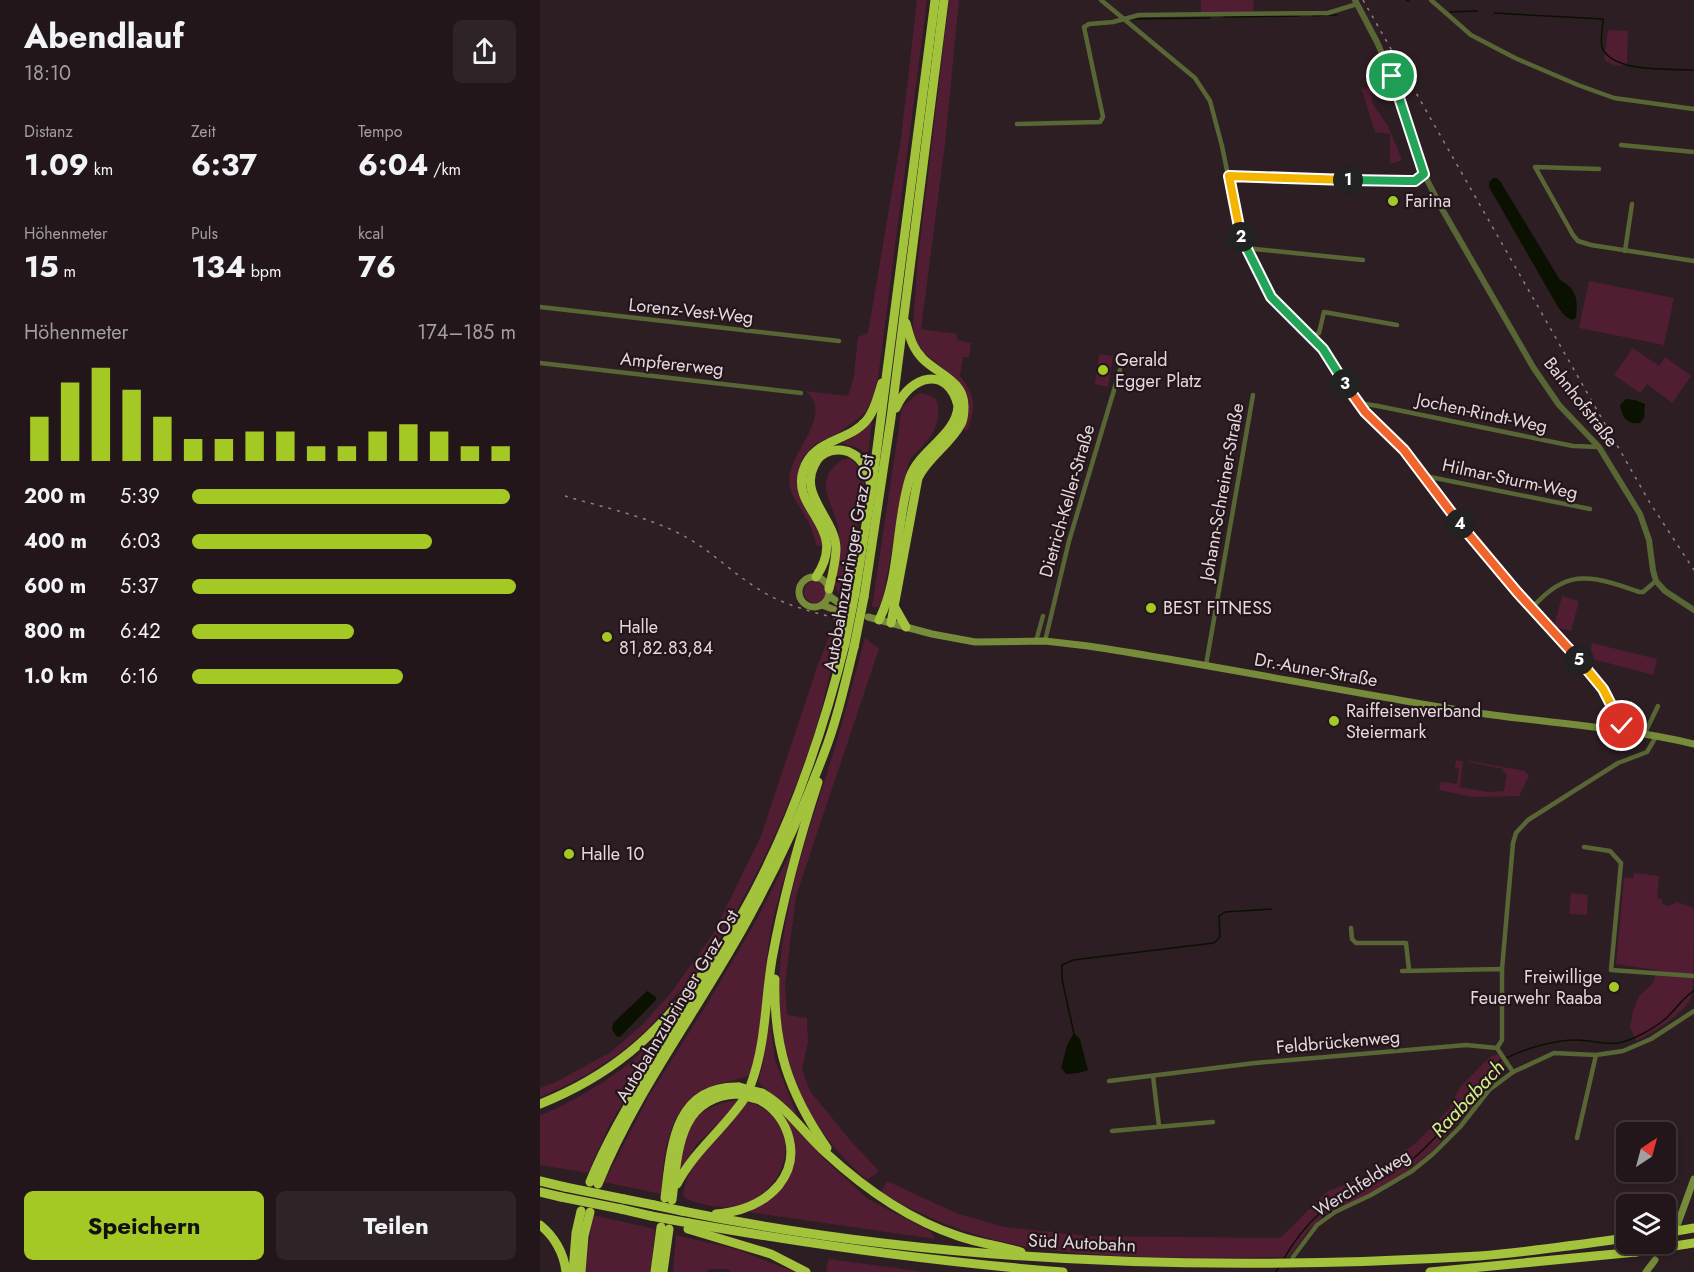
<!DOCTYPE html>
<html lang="de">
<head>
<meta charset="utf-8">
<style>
	:root { --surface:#22161a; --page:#2e2327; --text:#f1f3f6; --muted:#a29fa2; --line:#3f3539; --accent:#a4c824 }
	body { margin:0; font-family:Jost,sans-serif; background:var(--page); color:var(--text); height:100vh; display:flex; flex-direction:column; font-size:22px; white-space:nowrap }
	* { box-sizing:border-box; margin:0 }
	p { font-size:20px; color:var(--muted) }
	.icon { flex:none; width:33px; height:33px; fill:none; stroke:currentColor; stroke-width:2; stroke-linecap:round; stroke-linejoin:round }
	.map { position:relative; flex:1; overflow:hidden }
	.sheet { display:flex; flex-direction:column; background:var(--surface); width:540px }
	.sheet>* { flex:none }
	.needle { width:39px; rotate:36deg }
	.tools { position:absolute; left:1076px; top:1122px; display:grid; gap:12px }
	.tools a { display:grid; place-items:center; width:60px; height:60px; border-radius:9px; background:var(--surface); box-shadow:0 3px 9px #0003,0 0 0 2px var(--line); font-size:30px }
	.pin { position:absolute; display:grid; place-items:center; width:51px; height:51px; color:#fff; margin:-26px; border:3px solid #fff; border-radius:50%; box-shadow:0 2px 6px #0007 }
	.km { position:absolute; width:30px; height:30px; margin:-15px; border-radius:50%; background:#222; color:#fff; font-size:16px; line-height:30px; text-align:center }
	.round { display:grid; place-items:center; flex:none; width:63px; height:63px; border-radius:9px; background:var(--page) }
	.headline { display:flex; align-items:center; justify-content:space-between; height:102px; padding:0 24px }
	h1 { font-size:33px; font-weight:700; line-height:45px }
	.figures { display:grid; grid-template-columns:repeat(3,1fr); gap:9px; height:102px; padding:6px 24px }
	.figures div { display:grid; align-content:center }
	.figures b { font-size:30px; font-weight:700 }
	.figures small { font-size:16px; font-weight:400 }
	.figures p { font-size:16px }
	.chart { height:168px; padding:12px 24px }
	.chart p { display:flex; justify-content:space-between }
	.chart svg { width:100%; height:108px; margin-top:6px; stroke:var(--accent); stroke-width:6 }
	.action { display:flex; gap:12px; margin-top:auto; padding:12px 24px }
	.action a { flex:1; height:69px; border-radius:9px; background:var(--accent); color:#111; font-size:24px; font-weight:700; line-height:69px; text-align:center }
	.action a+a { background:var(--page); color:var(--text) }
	ul { padding:0 24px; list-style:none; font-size:20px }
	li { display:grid; grid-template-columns:96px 72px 1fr; align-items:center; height:45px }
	li i { height:15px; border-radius:8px; background:var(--accent) }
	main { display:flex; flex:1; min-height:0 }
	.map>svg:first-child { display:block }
</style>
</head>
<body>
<main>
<section class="sheet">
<div class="headline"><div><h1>Abendlauf</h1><p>18:10</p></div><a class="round"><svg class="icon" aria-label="share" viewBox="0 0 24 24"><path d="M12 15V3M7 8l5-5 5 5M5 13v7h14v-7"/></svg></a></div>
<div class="figures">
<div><p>Distanz</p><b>1.09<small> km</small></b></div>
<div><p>Zeit</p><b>6:37</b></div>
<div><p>Tempo</p><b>6:04<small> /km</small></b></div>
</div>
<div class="figures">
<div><p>Höhenmeter</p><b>15<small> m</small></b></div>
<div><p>Puls</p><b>134<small> bpm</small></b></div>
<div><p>kcal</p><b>76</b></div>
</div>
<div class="chart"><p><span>Höhenmeter</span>174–185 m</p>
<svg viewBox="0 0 160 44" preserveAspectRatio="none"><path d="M5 44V26M15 44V12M25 44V6M35 44V15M45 44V26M55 44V35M65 44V35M75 44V32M85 44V32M95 44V38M105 44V38M115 44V32M125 44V29M135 44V32M145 44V38M155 44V38"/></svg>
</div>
<ul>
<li><b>200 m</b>5:39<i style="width:98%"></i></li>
<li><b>400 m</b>6:03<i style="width:74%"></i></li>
<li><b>600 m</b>5:37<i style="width:100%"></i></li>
<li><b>800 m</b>6:42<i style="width:50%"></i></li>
<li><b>1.0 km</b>6:16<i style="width:65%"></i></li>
</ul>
<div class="action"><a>Speichern</a><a>Teilen</a></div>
</section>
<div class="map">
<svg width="1154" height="1272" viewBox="0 0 1154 1272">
	<rect width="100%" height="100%" fill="#2d1e23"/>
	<g fill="#501d33">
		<path d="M377 0H387L338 378 332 399 325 413 300 432 274 445 263 457 258 474V487L280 531 282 546H277C274 535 271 526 265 516 258 504 249 494 249 479 251 451 295 413 265 391L308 396 314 376 318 337 328 333 361 138Z"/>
		<path d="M409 0H419L405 144 381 329 417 334V340L431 343 429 357H423L420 376C436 396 436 407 427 431L423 429 411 375 383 352 375 339 373 326 377 267Z"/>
		<path d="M661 0H714L713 12H661Z"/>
		<path d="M1068 30 1087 31 1088 33 1087 64C1079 67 1070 65 1064 59Z"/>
		<path d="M821 87 824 89 831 87 832 103 848 126 862 160 850 164V134L835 132Z"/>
		<path d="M1049 281 1134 298 1124 345 1039 328Z"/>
		<path d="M1093 348 1119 366 1125 357 1151 376 1132 403 1107 384 1100 393 1074 375Z"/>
		<path d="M559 354 573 356 568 387 555 384Z"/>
		<path d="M379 393 388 395 396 399C401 414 397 431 385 443 378 452 372 454 368 465L342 602 338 607H332L362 407Z"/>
		<path d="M332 421 328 455 318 448 302 443 321 432Z"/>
		<path d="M311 458 324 475V493L302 597C286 584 300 553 299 535 299 512 275 489 292 469 298 462 301 459 311 458Z"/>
		<circle cx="275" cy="592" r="11"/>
		<path d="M1022 596 1039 601 1031 631 1014 627Z"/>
		<path d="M291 632 299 634C291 666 285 700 275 731 250 809 215 884 171 953 164 964 148 991 136 994 105 1042 52 1076 0 1097V1088L16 1082 71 1052 102 1025 130 994 173 934 221 836 277 667Z"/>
		<path d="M325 638 339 649 256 896 245 984 247 1015 267 1018 268 1042 262 1069 270 1091 310 1140 339 1171 327 1180C192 1064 241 914 288 770 302 726 313 682 325 638Z"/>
		<path d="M1052 643 1117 659 1113 675 1049 658Z"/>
		<path d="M916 760 923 761 920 787 948 792 964 791 967 774 963 772V769L928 762 930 761 985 771 989 776 979 796 932 797 899 790 901 782 917 784 919 769 915 768Z"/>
		<path d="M252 850C244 880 234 911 229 941 222 985 226 1034 210 1075 194 1082 176 1082 161 1091 126 1113 124 1156 121 1194L64 1182 110 1094 167 1004 216 921Z"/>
		<path d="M1094 873 1119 876 1117 898 1122 899V904L1129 906 1137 902 1154 908C1154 928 1154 976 1152 995 1146 1013 1112 1034 1096 1041L1090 1027 1093 1011 1099 996 1113 983 1117 970 1076 964 1084 878H1093Z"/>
		<path d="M1031 893 1048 895 1047 915 1029 914Z"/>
		<path d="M230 1019 235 1060 257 1115 218 1082 223 1064Z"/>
		<path d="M131 1021 68 1128 48 1173 0 1165V1115C23 1108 78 1075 95 1058 108 1046 119 1033 131 1021Z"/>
		<path d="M958 1054 966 1067 953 1078 946 1090 924 1117 891 1152 870 1169 828 1195 787 1212 769 1230 749 1257C666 1258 576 1260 494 1248 440 1240 387 1220 341 1192L347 1181 416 1213 464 1227 548 1236 740 1238 788 1191 821 1179 876 1143 909 1109 920 1087 950 1057Z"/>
		<path d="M197 1100 191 1111 156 1145 138 1174C148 1132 146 1108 197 1100Z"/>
		<path d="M206 1101C267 1119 252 1192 197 1206 180 1210 162 1204 146 1199L143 1195C150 1150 187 1139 206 1101Z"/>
		<path d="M245 1116 283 1158 328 1199 391 1232 395 1239 209 1212 240 1188 254 1145 253 1136Z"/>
		<path d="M53 1215 115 1229 111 1272H45Z"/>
		<path d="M136 1235 196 1249 255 1272H191L188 1269H169L167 1272H133Z"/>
		<path d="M289 1259 386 1272H288L286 1270Z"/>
	</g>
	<g fill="#0b1100">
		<path d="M953 178H957L960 181 1020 280C1037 289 1038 299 1036 318L1032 320 1025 316 1018 307 949 187V182Z"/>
		<path d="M1086 399 1095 400 1105 404 1104 418 1100 423C1087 425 1082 417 1080 405Z"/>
		<path d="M107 991 116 997V1000L80 1037H77L72 1029 73 1023Z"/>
		<path d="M534 1033 540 1039 548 1070 539 1073 526 1074 521 1068 527 1045Z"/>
	</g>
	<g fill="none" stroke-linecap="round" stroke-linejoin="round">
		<g stroke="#0b1100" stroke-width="1.5">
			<path d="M866 0 869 1"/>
			<path d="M910 12 937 11"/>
			<path d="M954 13 1063 19C1063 27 1060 39 1062 47 1071 73 1131 69 1154 70"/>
			<path d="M788 15H797"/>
			<path d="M773 16 784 15"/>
			<path d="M684 17 759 16"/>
			<path d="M592 19 670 18"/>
			<path d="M534 1034 522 979V965L533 960 674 943 680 937 679 916 685 912 732 909"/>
			<path d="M966 1058C987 1048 1014 1040 1037 1040 1051 1040 1065 1045 1079 1043 1093 1040 1113 1029 1124 1020 1135 1011 1142 998 1154 991"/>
			<path d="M743 1260C766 1220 792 1199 833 1179 846 1173 863 1167 874 1158 906 1130 932 1094 958 1062L961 1060"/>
			<path d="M736 1272 739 1266"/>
		</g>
		<g stroke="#586635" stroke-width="4.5">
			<path d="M561 0 655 78 670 101 682 146 700 234 705 248 731 297 783 349 800 377 825 412 864 450 913 516 947 556 993 610 1030 649 1063 689 1084 731"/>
			<path d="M891 0 931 35 975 58 1038 85 1074 98 1154 109"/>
			<path d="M477 124 560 122 563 117 544 27 549 24 573 22 599 15 788 13 817 4"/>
			<path d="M1081 145 1154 152"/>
			<path d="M1059 169 995 167 1033 235 1038 241 1051 245 1154 261"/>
			<path d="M689 176 869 181H875L884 174"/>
			<path d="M705 248 823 260"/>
			<path d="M1085 251 1092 204"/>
			<path d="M0 307 299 341"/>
			<path d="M771 337 779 333 784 312 857 325"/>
			<path d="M0 363 261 393"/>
			<path d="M821 406 825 404 838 406 1033 446 1059 447"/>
			<path d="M885 476 1050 509"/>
			<path d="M991 608C1000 600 1009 589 1021 584 1044 571 1076 584 1099 592H1103L1116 581"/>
			<path d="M496 641 503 616"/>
			<path d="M505 641 529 541 580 370"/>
			<path d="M666 665 713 395"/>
			<path d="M1105 733 1118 706"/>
			<path d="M1044 847 1070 851 1081 863 1071 970 1154 976"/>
			<path d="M811 928 812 939 816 943H866L869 970"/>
			<path d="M962 969 973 843 976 833 988 820 1078 763 1107 752 1117 735"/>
			<path d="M862 971 962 969V1040L957 1048"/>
			<path d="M613 1076 619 1126"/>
			<path d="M569 1081 715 1063 926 1045 957 1048 973 1072"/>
			<path d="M572 1131 673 1122"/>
			<path d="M1037 1138 1056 1055"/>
			<path d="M753 1257 777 1225 795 1212 831 1195 872 1171 893 1154 920 1127 949 1090 973 1072 1014 1053 1056 1055 1083 1051 1111 1039 1154 1011"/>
		</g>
		<path stroke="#586635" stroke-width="6" d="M815 0 837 42 852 76 884 174 902 209 993 367 1019 405 1059 447 1100 514 1109 540 1113 570 1116 581 1125 591 1154 610"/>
		<g stroke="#768c3a" stroke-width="7">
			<circle cx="274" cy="592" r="15"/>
			<path d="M289 596 305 607"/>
			<path d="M282 605 303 613"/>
			<path d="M328 617 392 634 435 642 505 641 548 646C674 665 799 691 925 711 1001 723 1079 726 1154 744"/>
			<path d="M1138 1223 1154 1179"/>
			<path d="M1106 1272 1115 1260"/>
		</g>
		<g stroke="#a2c33b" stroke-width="9">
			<path d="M276 577C310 527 251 511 263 471 272 439 308 442 326 421 335 411 338 395 342 383"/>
			<path d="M289 589C292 576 296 561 296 548 295 519 259 495 274 466 277 459 283 453 291 451 298 449 307 450 313 454 325 461 327 473 331 485"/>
			<path d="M315 594 332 487 395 0"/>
			<path d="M324 597 351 418 404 0"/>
			<path d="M354 606 366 627"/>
			<path d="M339 620C361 576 355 523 370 477 380 449 416 436 418 406 408 365 370 375 356 408"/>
			<path d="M351 623 378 478C388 457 410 445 421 424 424 419 424 412 424 406 424 381 398 374 383 359 372 348 370 337 366 323"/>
			<path d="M235 979C233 1047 249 1093 287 1148"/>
			<path d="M211 1084C226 1044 225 1001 232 959 243 899 259 840 278 782"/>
			<path d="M222 1093C248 1108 264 1133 286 1153 325 1189 367 1219 418 1236 438 1243 460 1246 481 1252"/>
			<path d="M0 1104C70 1076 115 1037 160 977"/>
			<path d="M0 1181 25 1187"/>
			<path d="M50 1182C68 1138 92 1099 116 1058 149 1004 183 950 213 894 255 815 283 731 305 644"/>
			<path d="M58 1184C98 1085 166 1000 215 906 241 858 264 807 283 756 297 721 305 683 314 647"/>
			<path d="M137 1184C154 1151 183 1130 204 1099"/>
			<path d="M0 1192 21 1197"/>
			<path d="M125 1198C131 1149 133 1085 199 1087"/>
			<path d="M84 1199 114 1205"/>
			<path d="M132 1200C138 1154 137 1097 197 1094"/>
			<path d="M81 1209 111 1216"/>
			<path d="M142 1211C402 1264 675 1272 939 1256 988 1252 1037 1245 1086 1238"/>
			<path d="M176 1214C199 1212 223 1204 239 1185 262 1156 249 1117 220 1100"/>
			<path d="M149 1223C274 1245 396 1262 523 1272"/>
			<path d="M0 1225C14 1236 24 1253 26 1272"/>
			<path d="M148 1229 231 1254 266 1272"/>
			<path d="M33 1272 36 1233 41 1211"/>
			<path d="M41 1272 44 1236 50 1212"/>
			<path d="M115 1272 121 1227"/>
			<path d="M123 1272 129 1229"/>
			<path d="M890 1272 1096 1252"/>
		</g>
		<g stroke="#8d8185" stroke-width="1.5" stroke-dasharray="3 6" stroke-linecap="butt">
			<path d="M823 0 1110 503 1154 570"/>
			<path d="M25 496C62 507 109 517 142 535 171 550 193 574 220 590 245 606 274 612 302 620"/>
		</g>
		<g stroke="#a2c33b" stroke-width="9">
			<path d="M305 644 315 594"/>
			<path d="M314 647 324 597"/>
			<path d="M199 1087 222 1093"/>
			<path d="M197 1094 220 1100"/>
			<path d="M25 1187 84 1199"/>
			<path d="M21 1197 81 1209"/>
			<path d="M114 1205 142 1211"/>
			<path d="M111 1216 149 1223"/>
			<path d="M1125 1233 1154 1228"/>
			<path d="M1096 1252 1154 1243"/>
		</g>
	</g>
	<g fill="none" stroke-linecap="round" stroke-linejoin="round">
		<defs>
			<path id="split-1" d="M808 180 869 181H875L884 174 852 76"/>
			<path id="split-2" d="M701 237 689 176 808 180"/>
			<path id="split-3" d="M701 237 731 297 783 349 805 384"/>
			<path id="split-4" d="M805 384 825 412 864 450 920 524"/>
			<path id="split-5" d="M920 524 977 592 1039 660"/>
			<path id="split-6" d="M1039 660 1063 689 1082 726"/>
		</defs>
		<use href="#split-1" stroke="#fff" stroke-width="12"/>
		<use href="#split-2" stroke="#fff" stroke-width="12"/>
		<use href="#split-3" stroke="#fff" stroke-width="12"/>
		<use href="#split-4" stroke="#fff" stroke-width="12"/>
		<use href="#split-5" stroke="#fff" stroke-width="12"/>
		<use href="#split-6" stroke="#fff" stroke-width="12"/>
		<use href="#split-1" stroke="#22a559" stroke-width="8"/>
		<use href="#split-2" stroke="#f5b400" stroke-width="8"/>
		<use href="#split-3" stroke="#22a559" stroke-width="8"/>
		<use href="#split-4" stroke="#f0652b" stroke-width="8"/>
		<use href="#split-5" stroke="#f0652b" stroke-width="8"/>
		<use href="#split-6" stroke="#f5b400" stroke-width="8"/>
	</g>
	<g fill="#a4c824" stroke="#23151a" stroke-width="2">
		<circle cx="853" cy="201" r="6"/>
		<circle cx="563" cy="370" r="6"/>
		<circle cx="611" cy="608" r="6"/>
		<circle cx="67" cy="637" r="6"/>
		<circle cx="794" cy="721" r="6"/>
		<circle cx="29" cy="854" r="6"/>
		<circle cx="1074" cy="987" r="6"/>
	</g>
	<g text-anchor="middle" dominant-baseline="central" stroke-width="4.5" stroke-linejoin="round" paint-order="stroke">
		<g font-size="18" fill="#e3d9dc" stroke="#23151a" text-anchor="start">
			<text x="865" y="201">Farina</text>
			<text x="575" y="360">Gerald<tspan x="575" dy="21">Egger Platz</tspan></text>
			<text x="623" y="608">BEST FITNESS</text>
			<text x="79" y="627">Halle<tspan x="79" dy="21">81,82.83,84</tspan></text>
			<text x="806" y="711">Raiffeisenverband<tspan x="806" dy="21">Steiermark</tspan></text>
			<text x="41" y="854">Halle 10</text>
			<text x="1062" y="977" text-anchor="end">Freiwillige<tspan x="1062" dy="21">Feuerwehr Raaba</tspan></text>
		</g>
		<g font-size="18" fill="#e3d9dc" stroke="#23151a">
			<text transform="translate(151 311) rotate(6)">Lorenz-Vest-Weg</text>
			<text transform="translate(132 364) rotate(6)">Ampfererweg</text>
			<text transform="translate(1041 402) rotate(52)">Bahnhofstraße</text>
			<text transform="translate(942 413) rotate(12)">Jochen-Rindt-Weg</text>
			<text transform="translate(970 479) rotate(12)">Hilmar-Sturm-Weg</text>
			<text transform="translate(682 492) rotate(-80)">Johann-Schreiner-Straße</text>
			<text transform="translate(527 501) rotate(-74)">Dietrich-Keller-Straße</text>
			<text transform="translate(309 563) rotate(-80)">Autobahnzubringer Graz Ost</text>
			<text transform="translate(776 670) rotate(10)">Dr.-Auner-Straße</text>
			<text transform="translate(137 1006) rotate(-59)">Autobahnzubringer Graz Ost</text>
			<text transform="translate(798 1042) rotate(-5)">Feldbrückenweg</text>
			<text transform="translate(822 1183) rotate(-32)">Werchfeldweg</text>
			<text transform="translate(542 1243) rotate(3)">Süd Autobahn</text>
		</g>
		<g font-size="20" font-style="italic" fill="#d1ee87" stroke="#23151a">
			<text transform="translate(928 1099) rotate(-47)">Raababach</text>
		</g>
	</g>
</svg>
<div class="tools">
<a><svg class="needle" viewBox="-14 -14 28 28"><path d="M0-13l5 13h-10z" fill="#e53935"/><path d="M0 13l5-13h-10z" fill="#a29fa2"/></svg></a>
<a><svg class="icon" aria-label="layers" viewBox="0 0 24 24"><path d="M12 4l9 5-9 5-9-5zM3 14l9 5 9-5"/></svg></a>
</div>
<div class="pin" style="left:852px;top:76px;background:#1e9e55"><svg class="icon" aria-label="arrive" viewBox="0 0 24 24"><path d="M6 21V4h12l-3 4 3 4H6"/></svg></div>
<div class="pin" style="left:1082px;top:726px;background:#d93025"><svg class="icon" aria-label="check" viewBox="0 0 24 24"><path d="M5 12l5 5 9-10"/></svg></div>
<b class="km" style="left:808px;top:180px">1</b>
<b class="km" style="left:701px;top:237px">2</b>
<b class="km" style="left:805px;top:384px">3</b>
<b class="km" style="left:920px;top:524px">4</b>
<b class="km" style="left:1039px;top:660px">5</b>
</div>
</main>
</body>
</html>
